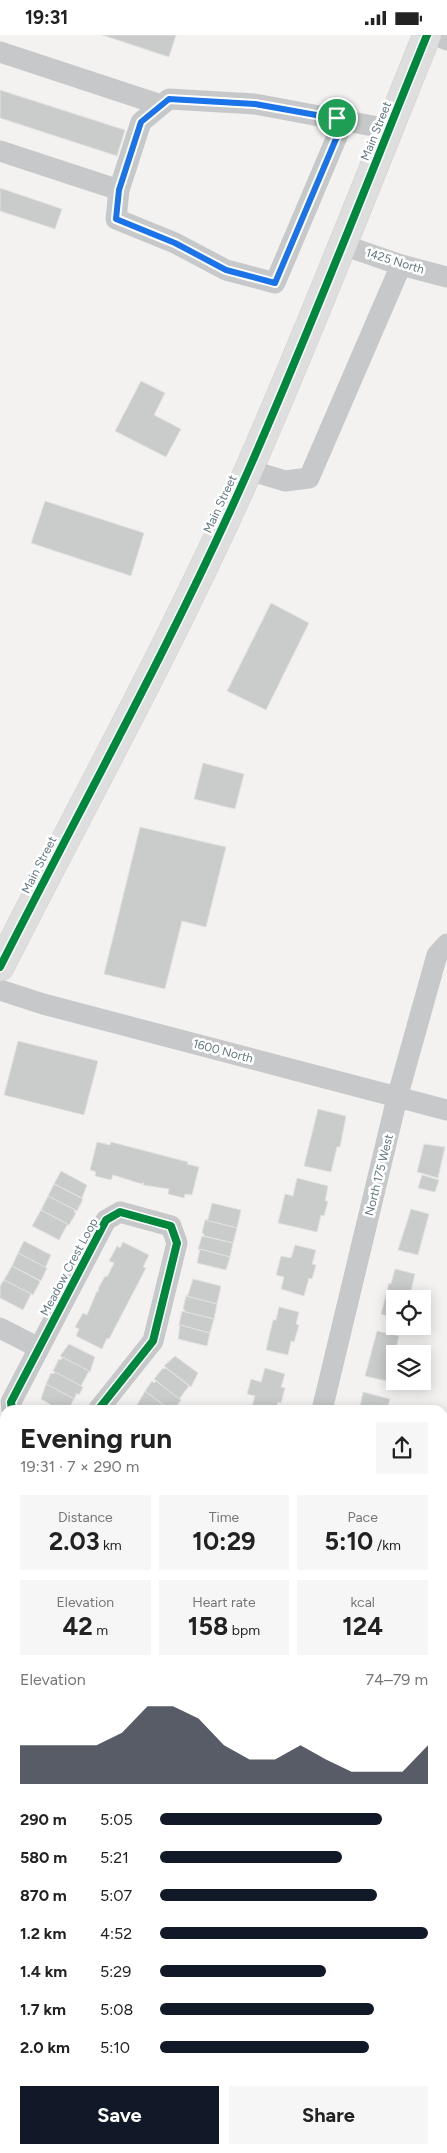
<!DOCTYPE html>
<html lang="en">
<head>
<meta charset="utf-8">
<style>
	:root { --surface:#fff; --page:#f6f6f6; --text:#222; --muted:#767676; --accent:#111827 }
	body { margin:0; font-family:Figtree,sans-serif; background:var(--page); color:var(--text); height:100vh; display:flex; flex-direction:column; font-size:19px; white-space:nowrap }
	* { box-sizing:border-box; margin:0 }
	p { font-size:16px; color:var(--muted) }
	.icon { flex:none; width:28px; height:28px; fill:none; stroke:currentColor; stroke-width:2; stroke-linecap:round; stroke-linejoin:round }
	.map { position:relative; flex:1; overflow:hidden }
	.sheet { position:absolute; left:0px; top:1370px; width:448px; height:749px; display:flex; flex-direction:column; background:var(--surface); border-radius:15px 15px 0 0; box-shadow:0 2px 12px #0003 }
	.sheet>* { flex:none }
	.controls { position:absolute; left:386px; top:1255px; display:grid; gap:10px }
	.controls a { display:grid; place-items:center; width:45px; height:45px; border-radius:0px; background:var(--surface); box-shadow:0 2px 12px #0003; font-size:25px }
	.pin { position:absolute; display:grid; place-items:center; width:42px; height:42px; color:#fff; margin:-21px; border:2px solid #fff; border-radius:50%; box-shadow:0 1px 5px #0007 }
	.round { display:grid; place-items:center; flex:none; width:52px; height:52px; border-radius:0px; background:var(--page) }
	.overview { display:flex; align-items:center; justify-content:space-between; height:85px; padding:0 20px }
	h1 { font-size:28px; font-weight:700; line-height:38px }
	.metrics { display:grid; grid-template-columns:repeat(3,1fr); gap:8px; height:85px; padding:5px 20px }
	.metrics div { display:grid; align-content:center; border-radius:0px; background:var(--page); text-align:center }
	.metrics b { font-size:25px; font-weight:700 }
	.metrics small { font-size:14px; font-weight:400 }
	.metrics p { font-size:14px }
	.chart { height:140px; padding:10px 20px }
	.chart p { display:flex; justify-content:space-between }
	.chart svg { width:100%; height:90px; margin-top:5px; fill:var(--accent); opacity:.7 }
	.primary-button { display:flex; gap:10px; margin-top:auto; padding:10px 20px }
	.primary-button a { flex:1; height:58px; border-radius:0px; background:var(--accent); color:#fff; font-size:20px; font-weight:700; line-height:58px; text-align:center }
	.primary-button a+a { background:var(--page); color:var(--text) }
	ul { padding:0 20px; list-style:none; font-size:16px }
	li { display:grid; grid-template-columns:80px 60px 1fr; align-items:center; height:38px }
	li i { height:12px; border-radius:6px; background:var(--accent) }
	.status { display:flex; justify-content:space-between; align-items:center; height:35px; padding:0 25px; background:var(--surface); direction:ltr }
	.status svg { height:14px; fill:currentColor }
	.map>svg:first-child { display:block }
</style>
</head>
<body>
<div class="status"><b>19:31</b><svg viewBox="0 0 49 12"><path d="M0 12V9h3v3zM5 12V6h3v6zM10 12V3h3v9zM15 12V0h3v12zM26 1h20v11H26zM47 4h2v5h-2z"/></svg></div>
<div class="map">
<svg width="447" height="2118" viewBox="0 0 447 2118">
	<rect width="100%" height="100%" fill="#f3f2f0"/>
	<path fill="#e3e4e3" d="M0 1943 5 1944V2114H442L443 2052 447 2053V2118H0Z"/>
	<path fill="#e2e4de" d="M114 2114H256L264 2118H112Z"/>
	<g fill="#cacbcb" stroke="#e2e2e0">
		<path d="M102 0H176L169 22Z"/>
		<path d="M0 55 125 95 117 121 0 83Z"/>
		<path d="M0 153 62 174 55 194 0 176Z"/>
		<path d="M141 346 165 358 154 380 181 394 166 422 115 396Z"/>
		<path d="M45 466 144 498 131 541 31 508Z"/>
		<path d="M271 568 309 588 266 675 227 656Z"/>
		<path d="M203 728 244 739 235 774 194 764Z"/>
		<path d="M140 792 226 812 206 892 182 886 165 954 104 939Z"/>
		<path d="M18 1006 98 1026 84 1080 4 1060Z"/>
		<path d="M318 1074 346 1081 340 1112H337L331 1137 304 1131Z"/>
		<path d="M97 1107 110 1110 111 1107 188 1127 187 1129 199 1132 192 1160 185 1159 184 1163 168 1159 169 1154 143 1150 144 1147 142 1149 113 1140 111 1145 95 1141 96 1137 90 1135Z"/>
		<path d="M424 1109 445 1112 438 1143 417 1137Z"/>
		<path d="M61 1136 87 1150 82 1163 54 1149Z"/>
		<path d="M422 1140 439 1145 435 1157 418 1153Z"/>
		<path d="M297 1143 328 1151 325 1166H328L324 1181 321 1180 317 1197 278 1188 285 1159 293 1161Z"/>
		<path d="M54 1149 83 1164 77 1176 48 1161Z"/>
		<path d="M48 1161 75 1175 74 1177 76 1178 69 1190 41 1175Z"/>
		<path d="M212 1168 241 1175 237 1193 205 1185 208 1184Z"/>
		<path d="M411 1174 429 1179 418 1220 398 1215Z"/>
		<path d="M41 1175 69 1190H67L59 1205 32 1191Z"/>
		<path d="M205 1185 237 1193 233 1208 204 1201V1199L202 1198Z"/>
		<path d="M202 1201 233 1208 230 1222 198 1214Z"/>
		<path d="M24 1206 51 1220 45 1233 18 1218Z"/>
		<path d="M123 1207 149 1220 143 1232 146 1233 109 1304 107 1303 102 1314 76 1301 79 1294 75 1292 83 1278 87 1280 97 1256 99 1257 98 1254 105 1241 107 1242 114 1228 109 1226 117 1211 120 1213Z"/>
		<path d="M295 1210 316 1215 312 1229 316 1230 312 1244 309 1243 304 1261 281 1254 284 1242 276 1240 281 1221 291 1223Z"/>
		<path d="M200 1214 230 1222 226 1235 197 1228Z"/>
		<path d="M18 1218 47 1233 41 1246 12 1231Z"/>
		<path d="M12 1231 38 1245 40 1247 33 1260 4 1245Z"/>
		<path d="M395 1234 415 1239 409 1264H395V1283L381 1279 389 1248 391 1249Z"/>
		<path d="M193 1244 221 1251 217 1269 186 1261 188 1260Z"/>
		<path d="M4 1245 33 1260 31 1259 23 1275 0 1263V1251Z"/>
		<path d="M186 1261 217 1269 214 1284 184 1277 185 1275 183 1274Z"/>
		<path d="M279 1272 299 1277 296 1289 299 1290 294 1307 291 1306 288 1320 266 1315 273 1285H276Z"/>
		<path d="M182 1276 214 1284 210 1298 179 1290Z"/>
		<path d="M180 1290 210 1298 207 1311 178 1304Z"/>
		<path d="M377 1296 399 1301 387 1346 365 1341Z"/>
		<path d="M69 1309 95 1322 90 1337 60 1321Z"/>
		<path d="M175 1321 198 1338 191 1352 164 1331Z"/>
		<path d="M62 1322 89 1336 81 1351 53 1336 59 1324 61 1325Z"/>
		<path d="M163 1333 164 1334 166 1333 189 1351 179 1364 154 1344Z"/>
		<path d="M265 1333 285 1339 281 1352 285 1353 281 1368 278 1367 276 1375H251L255 1361 247 1359 251 1344 261 1347Z"/>
		<path d="M55 1337 83 1352 79 1360 77 1358 74 1364 46 1349 51 1338 54 1339Z"/>
		<path d="M152 1346 154 1348 156 1346 181 1365 176 1372 174 1370 170 1375 145 1356Z"/>
		<path d="M46 1349 74 1364 68 1375 56 1373 41 1364Z"/>
		<path d="M145 1356 170 1375H144L137 1370Z"/>
		<path d="M363 1357 390 1364 387 1375H357L358 1371 360 1372Z"/>
		<path d="M0 1410H3L2 1415 5 1416V1448L0 1447Z"/>
		<path d="M447 1467V1485L442 1478V1470Z"/>
		<path d="M4 1489H5V1509L0 1508Z"/>
		<path d="M0 1664 4 1665 0 1679 5 1680V1700L0 1699Z"/>
		<path d="M442 1687 447 1688V1710L442 1709Z"/>
		<path d="M442 1726 447 1728V1744L442 1743Z"/>
		<path d="M442 1769 447 1773V1796L442 1793Z"/>
		<path d="M0 1772 5 1773 0 1793Z"/>
		<path d="M442 1811 447 1812V1858L442 1857Z"/>
		<path d="M0 1884 5 1886V1908L0 1907Z"/>
		<path d="M442 1892 447 1893 445 1913 442 1912Z"/>
		<path d="M442 1987 447 1988V2010L442 2009Z"/>
	</g>
	<g fill="none" stroke-linecap="round" stroke-linejoin="round">
		<defs>
			<path id="major" d="M0 932C84 766 174 604 249 434 312 291 368 145 427 0"/>
		</defs>
		<use href="#major" stroke="#cfcfcf" stroke-width="29"/>
		<g stroke="#c7c8c9" stroke-width="21">
			<path d="M436 0 447 5"/>
			<path d="M0 17 161 70"/>
			<path d="M344 85 275 248 226 235 175 208 116 184 119 155 141 87 169 64 255 69 389 94"/>
			<path d="M0 116 119 155"/>
			<path d="M343 210 401 230 447 242"/>
			<path d="M249 435 285 446 309 443 401 230"/>
			<path d="M0 955 43 969 447 1075"/>
			<path d="M0 1293 39 1313"/>
			<path d="M12 1375 11 1367 106 1185 120 1177 171 1191 177 1208 153 1306 98 1375"/>
			<path d="M322 1375 397 1063 437 920 447 909"/>
			<path d="M0 1543 5 1544"/>
			<path d="M442 1654 447 1655"/>
			<path d="M0 1738 5 1740"/>
			<path d="M442 1952 447 1953"/>
		</g>
		<use href="#major" stroke="#dddedd" stroke-width="28"/>
		<defs>
			<g id="cycleway">
				<path d="M0 932C84 766 174 604 249 434 312 291 368 145 427 0"/>
				<path d="M12 1375 11 1367 106 1185 120 1177 171 1191 177 1208 153 1306 98 1375"/>
			</g>
		</defs>
		<use href="#cycleway" stroke="#fff" stroke-width="11"/>
		<use href="#cycleway" stroke="#00873e" stroke-width="8"/>
	</g>
	<g fill="none" stroke-linecap="round" stroke-linejoin="round">
		<defs>
			<path id="route" d="M169 64 255 69 344 85 275 248 226 235 175 208 116 184 119 155 141 87Z"/>
		</defs>
		<use href="#route" stroke="#fff" stroke-width="10"/>
		<use href="#route" stroke="#1a73e8" stroke-width="6"/>
	</g>
	<g text-anchor="middle" dominant-baseline="central" stroke-width="5" stroke-linejoin="round" paint-order="stroke">
		<g font-size="12" fill="#637881" stroke="#fff">
			<text transform="translate(376 96) rotate(-68)">Main Street</text>
			<text transform="translate(395 226) rotate(17)">1425 North</text>
			<text transform="translate(220 469) rotate(-65)">Main Street</text>
			<text transform="translate(39 830) rotate(-63)">Main Street</text>
			<text transform="translate(223 1016) rotate(15)">1600 North</text>
			<text transform="translate(379 1140) rotate(-76)">North 175 West</text>
			<text transform="translate(69 1232) rotate(-62)">Meadow Crest Loop</text>
		</g>
	</g>
</svg>
<div class="controls">
<a><svg class="icon" aria-label="locate" viewBox="0 0 24 24"><circle cx="12" cy="12" r="6"/><path d="M12 2v4M12 18v4M2 12h4M18 12h4"/></svg></a>
<a><svg class="icon" aria-label="layers" viewBox="0 0 24 24"><path d="M12 4l9 5-9 5-9-5zM3 14l9 5 9-5"/></svg></a>
</div>
<div class="pin" style="left:337px;top:83px;background:#1e9e55"><svg class="icon" aria-label="arrive" viewBox="0 0 24 24"><path d="M6 21V4h12l-3 4 3 4H6"/></svg></div>
<section class="sheet">
<div class="overview"><div><h1>Evening run</h1><p>19:31 · 7 × 290 m</p></div><a class="round"><svg class="icon" aria-label="share" viewBox="0 0 24 24"><path d="M12 15V3M7 8l5-5 5 5M5 13v7h14v-7"/></svg></a></div>
<div class="metrics">
<div><p>Distance</p><b>2.03<small> km</small></b></div>
<div><p>Time</p><b>10:29</b></div>
<div><p>Pace</p><b>5:10<small> /km</small></b></div>
</div>
<div class="metrics">
<div><p>Elevation</p><b>42<small> m</small></b></div>
<div><p>Heart rate</p><b>158<small> bpm</small></b></div>
<div><p>kcal</p><b>124</b></div>
</div>
<div class="chart"><p><span>Elevation</span>74–79 m</p>
<svg viewBox="0 0 160 44" preserveAspectRatio="none"><path d="M0 44V25L10 25L20 25L30 25L40 19L50 6L60 6L70 12L80 25L90 32L100 32L110 25L120 32L130 38L140 38L150 38L160 25V44z"/></svg>
</div>
<ul>
<li><b>290 m</b>5:05<i style="width:83%"></i></li>
<li><b>580 m</b>5:21<i style="width:68%"></i></li>
<li><b>870 m</b>5:07<i style="width:81%"></i></li>
<li><b>1.2 km</b>4:52<i style="width:100%"></i></li>
<li><b>1.4 km</b>5:29<i style="width:62%"></i></li>
<li><b>1.7 km</b>5:08<i style="width:80%"></i></li>
<li><b>2.0 km</b>5:10<i style="width:78%"></i></li>
</ul>
<div class="primary-button"><a>Save</a><a>Share</a></div>
</section>
</div>
</body>
</html>
